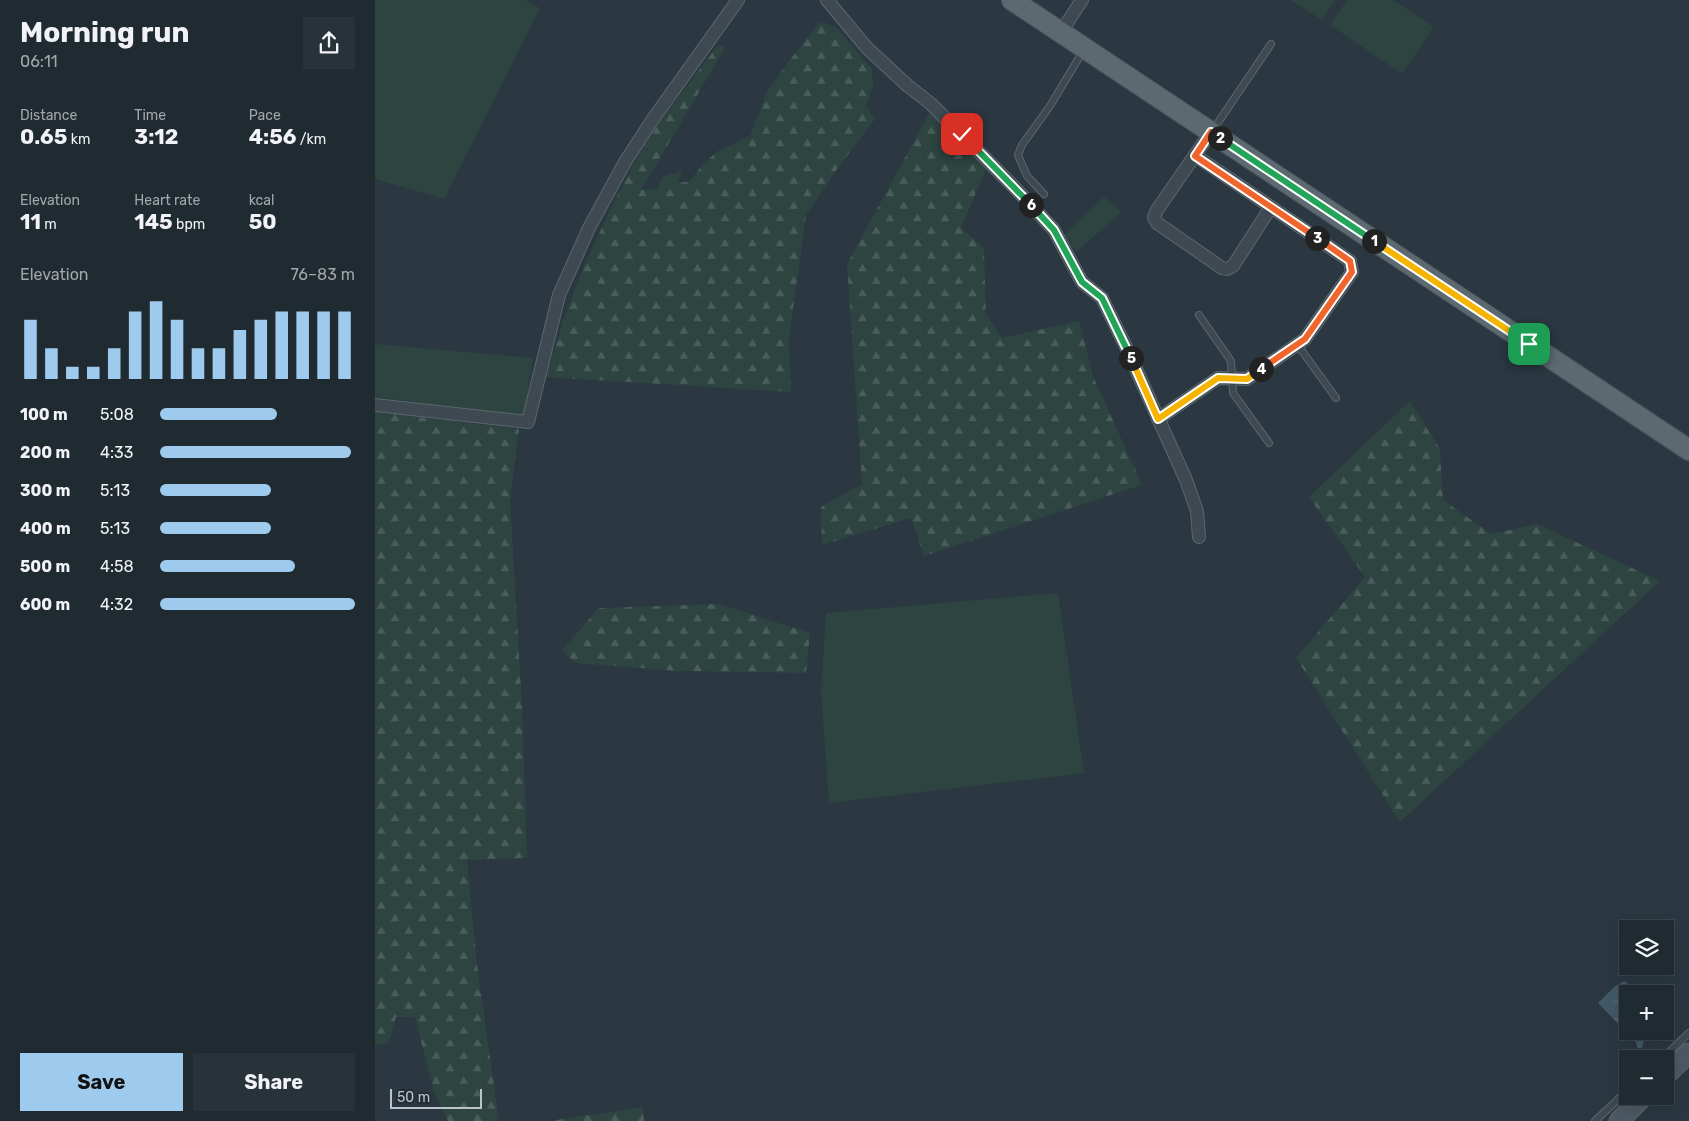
<!DOCTYPE html>
<html lang="en">
<head>
<meta charset="utf-8">
<style>
	:root { --surface:#202a31; --page:#283239; --text:#f1f3f6; --muted:#a2a7ab; --line:#3d464d; --accent:#9ecbed }
	body { margin:0; font-family:Rubik,sans-serif; background:var(--page); color:var(--text); height:100vh; display:flex; flex-direction:column; font-size:19px; white-space:nowrap }
	* { box-sizing:border-box; margin:0 }
	p { font-size:16px; color:var(--muted) }
	.icon { flex:none; width:28px; height:28px; fill:none; stroke:currentColor; stroke-width:2; stroke-linecap:round; stroke-linejoin:round }
	.map { position:relative; flex:1; overflow:hidden }
	.panel { display:flex; flex-direction:column; background:var(--surface); width:375px }
	.panel>* { flex:none }
	.fabs { position:absolute; left:1244px; top:920px; display:grid; gap:10px }
	.fabs a { display:grid; place-items:center; width:55px; height:55px; border-radius:0px; background:var(--surface); box-shadow:0 5px 20px #0002,0 0 0 1px var(--line); font-size:25px }
	.scale { position:absolute; left:15px; bottom:12px; width:92px; box-sizing:border-box; padding-left:5px; border:2px solid #bcc4cb; border-top:0; font-size:14px; line-height:18px; white-space:nowrap; color:#bcc4cb; -webkit-text-stroke:4px #232e36; paint-order:stroke }
	.pin { position:absolute; display:grid; place-items:center; width:42px; height:42px; color:#fff; margin:-21px; border-radius:10px; box-shadow:0 2px 8px #0006 }
	.km { position:absolute; width:25px; height:25px; margin:-12px; border-radius:50%; background:#222; color:#fff; font-size:14px; line-height:25px; text-align:center }
	.round { display:grid; place-items:center; flex:none; width:52px; height:52px; border-radius:0px; background:var(--page) }
	.headline { display:flex; align-items:center; justify-content:space-between; height:85px; padding:0 20px }
	h1 { font-size:28px; font-weight:700; line-height:38px }
	.metrics { display:grid; grid-template-columns:repeat(3,1fr); gap:8px; height:85px; padding:5px 20px }
	.metrics div { display:grid; align-content:center }
	.metrics b { font-size:21px; font-weight:700 }
	.metrics small { font-size:14px; font-weight:400 }
	.metrics p { font-size:14px }
	.chart { height:140px; padding:10px 20px }
	.chart p { display:flex; justify-content:space-between }
	.chart svg { width:100%; height:90px; margin-top:5px; stroke:var(--accent); stroke-width:6 }
	.cta { display:flex; gap:10px; margin-top:auto; padding:10px 20px }
	.cta a { flex:1; height:58px; border-radius:0px; background:var(--accent); color:#111; font-size:20px; font-weight:700; line-height:58px; text-align:center }
	.cta a+a { background:var(--page); color:var(--text) }
	ul { padding:0 20px; list-style:none; font-size:16px }
	li { display:grid; grid-template-columns:80px 60px 1fr; align-items:center; height:38px }
	li i { height:12px; border-radius:6px; background:var(--accent) }
	main { display:flex; flex:1; min-height:0 }
	.map>svg:first-child { display:block }
</style>
</head>
<body>
<main>
<section class="panel">
<div class="headline"><div><h1>Morning run</h1><p>06:11</p></div><a class="round"><svg class="icon" aria-label="share" viewBox="0 0 24 24"><path d="M12 15V3M7 8l5-5 5 5M5 13v7h14v-7"/></svg></a></div>
<div class="metrics">
<div><p>Distance</p><b>0.65<small> km</small></b></div>
<div><p>Time</p><b>3:12</b></div>
<div><p>Pace</p><b>4:56<small> /km</small></b></div>
</div>
<div class="metrics">
<div><p>Elevation</p><b>11<small> m</small></b></div>
<div><p>Heart rate</p><b>145<small> bpm</small></b></div>
<div><p>kcal</p><b>50</b></div>
</div>
<div class="chart"><p><span>Elevation</span>76–83 m</p>
<svg viewBox="0 0 160 44" preserveAspectRatio="none"><path d="M5 44V15M15 44V29M25 44V38M35 44V38M45 44V29M55 44V11M65 44V6M75 44V15M85 44V29M95 44V29M105 44V20M115 44V15M125 44V11M135 44V11M145 44V11M155 44V11"/></svg>
</div>
<ul>
<li><b>100 m</b>5:08<i style="width:60%"></i></li>
<li><b>200 m</b>4:33<i style="width:98%"></i></li>
<li><b>300 m</b>5:13<i style="width:57%"></i></li>
<li><b>400 m</b>5:13<i style="width:57%"></i></li>
<li><b>500 m</b>4:58<i style="width:69%"></i></li>
<li><b>600 m</b>4:32<i style="width:100%"></i></li>
</ul>
<div class="cta"><a>Save</a><a>Share</a></div>
</section>
<div class="map">
<svg width="1314" height="1121" viewBox="0 0 1314 1121">
	<defs>
		<pattern id="forest-firs" width="22" height="20" patternUnits="userSpaceOnUse" patternTransform="scale(1.25)"><rect width="22" height="20" fill="#2d4441"/><path d="M5 1l3.5 6h-7zM16 11l3.5 6h-7z" fill="#4a5d5b"/></pattern>
		<pattern id="water-ripples" width="26" height="14" patternUnits="userSpaceOnUse" patternTransform="scale(1.25)"><rect width="26" height="14" fill="#425967"/><path d="M2 4q2-2 4 0t4 0M15 11q2-2 4 0t4 0" fill="none" stroke="#5b6f7b"/></pattern>
	</defs>
	<rect width="100%" height="100%" fill="#2b3841"/>
	<g fill="url(#forest-firs)">
		<path d="M445 22 461 27 497 69 498 86 491 106 500 119 462 169 431 215 414 338 416 392 171 377 190 315 209 266 236 208 258 165 284 123 343 45 350 48 266 190 283 189 287 177 307 171 303 183 315 181 327 165 343 151 375 136 393 90 414 61Z"/>
		<path d="M555 112 611 169 586 228 609 248 611 314 627 338 704 321 718 376 767 485 549 556 536 518 447 545 446 507 487 484 472 264Z"/>
		<path d="M1035 401 1065 449 1068 500 1116 534 1162 524 1285 581 1025 822 921 658 990 577 934 497Z"/>
		<path d="M0 412 144 429 135 500 147 708 152 858 92 860 102 965 124 1121H73L58 1089 40 1017H21L14 1043 0 1045Z"/>
		<path d="M344 604 435 633 431 673 304 671 200 663 187 650 224 608Z"/>
		<path d="M268 1107 269 1121H175Z"/>
	</g>
	<g fill="#2d4441">
		<path d="M0 0H150L165 8 69 199 0 179Z"/>
		<path d="M916 0H960L947 20Z"/>
		<path d="M972 0H1018L1059 27 1027 74 955 25Z"/>
		<path d="M729 197 747 212 701 252 688 236Z"/>
		<path d="M0 344 158 358 149 416 0 397Z"/>
		<path d="M683 593 709 773 454 803 446 691 451 613Z"/>
	</g>
	<path fill="url(#water-ripples)" d="M1250 981 1262 994H1252V1031H1288L1286 1035 1269 1040 1267 1048H1263L1260 1041 1224 1004V1002L1239 987Z"/>
	<g fill="none" stroke-linecap="round" stroke-linejoin="round">
		<defs>
			<g id="lane">
				<path d="M838 130 896 44"/>
				<path d="M669 194 652 176 643 155 647 145 675 106 708 51"/>
				<path d="M824 315 856 361 858 393 894 443"/>
				<path d="M922 344 961 398"/>
				<path d="M1287 1059 1314 1033"/>
				<path d="M1220 1121 1252 1091"/>
			</g>
			<g id="street">
				<path d="M452 0 492 48 533 86 555 103 639 187 679 230 707 282 727 298 751 347 811 480 822 511 824 537"/>
				<path d="M686 32 707 0"/>
				<path d="M821 156 896 207 858 266 852 269 847 268 782 223 779 217 782 210 836 132"/>
				<path d="M0 405 153 422 184 295 214 228 250 162 278 119 363 0"/>
				<path d="M783 419 843 378 872 379 930 339 977 272 975 261 896 207"/>
			</g>
			<g id="secondary">
				<path d="M1290 1076 1314 1053"/>
				<path d="M1244 1121 1269 1096"/>
			</g>
			<path id="primary" d="M637 0 1314 450"/>
		</defs>
		<use href="#lane" stroke="#5d676e" stroke-width="8"/>
		<use href="#street" stroke="#5d676e" stroke-width="14"/>
		<use href="#secondary" stroke="#5d676e" stroke-width="21"/>
		<use href="#primary" stroke="#4b555d" stroke-width="22"/>
		<use href="#lane" stroke="#3e4951" stroke-width="6"/>
		<use href="#street" stroke="#3e4951" stroke-width="12"/>
		<use href="#secondary" stroke="#4d5963" stroke-width="19"/>
		<use href="#primary" stroke="#5d6970" stroke-width="20"/>
	</g>
	<g fill="none" stroke-linecap="round" stroke-linejoin="round">
		<defs>
			<path id="split-1" d="M999 241 1154 344"/>
			<path id="split-2" d="M845 138 999 241"/>
			<path id="split-3" d="M845 138 836 132 820 156 942 238"/>
			<path id="split-4" d="M886 369 930 339 977 272 975 261 942 238"/>
			<path id="split-5" d="M756 358 783 419 843 378 872 379 886 369"/>
			<path id="split-6" d="M656 205 679 230 707 282 727 298 756 358"/>
			<path id="split-7" d="M587 134 656 205"/>
		</defs>
		<use href="#split-1" stroke="#fff" stroke-width="10"/>
		<use href="#split-2" stroke="#fff" stroke-width="10"/>
		<use href="#split-3" stroke="#fff" stroke-width="10"/>
		<use href="#split-4" stroke="#fff" stroke-width="10"/>
		<use href="#split-5" stroke="#fff" stroke-width="10"/>
		<use href="#split-6" stroke="#fff" stroke-width="10"/>
		<use href="#split-7" stroke="#fff" stroke-width="10"/>
		<use href="#split-1" stroke="#f5b400" stroke-width="6"/>
		<use href="#split-2" stroke="#22a559" stroke-width="6"/>
		<use href="#split-3" stroke="#f0652b" stroke-width="6"/>
		<use href="#split-4" stroke="#f0652b" stroke-width="6"/>
		<use href="#split-5" stroke="#f5b400" stroke-width="6"/>
		<use href="#split-6" stroke="#22a559" stroke-width="6"/>
		<use href="#split-7" stroke="#22a559" stroke-width="6"/>
	</g>
</svg>
<div class="fabs">
<a><svg class="icon" aria-label="layers" viewBox="0 0 24 24"><path d="M12 4l9 5-9 5-9-5zM3 14l9 5 9-5"/></svg></a>
<a>+</a>
<a>−</a>
</div>
<div class="scale">50 m</div>
<div class="pin" style="left:1154px;top:344px;background:#1e9e55"><svg class="icon" aria-label="arrive" viewBox="0 0 24 24"><path d="M6 21V4h12l-3 4 3 4H6"/></svg></div>
<div class="pin" style="left:587px;top:134px;background:#d93025"><svg class="icon" aria-label="check" viewBox="0 0 24 24"><path d="M5 12l5 5 9-10"/></svg></div>
<b class="km" style="left:999px;top:241px">1</b>
<b class="km" style="left:845px;top:138px">2</b>
<b class="km" style="left:942px;top:238px">3</b>
<b class="km" style="left:886px;top:369px">4</b>
<b class="km" style="left:756px;top:358px">5</b>
<b class="km" style="left:656px;top:205px">6</b>
</div>
</main>
</body>
</html>
